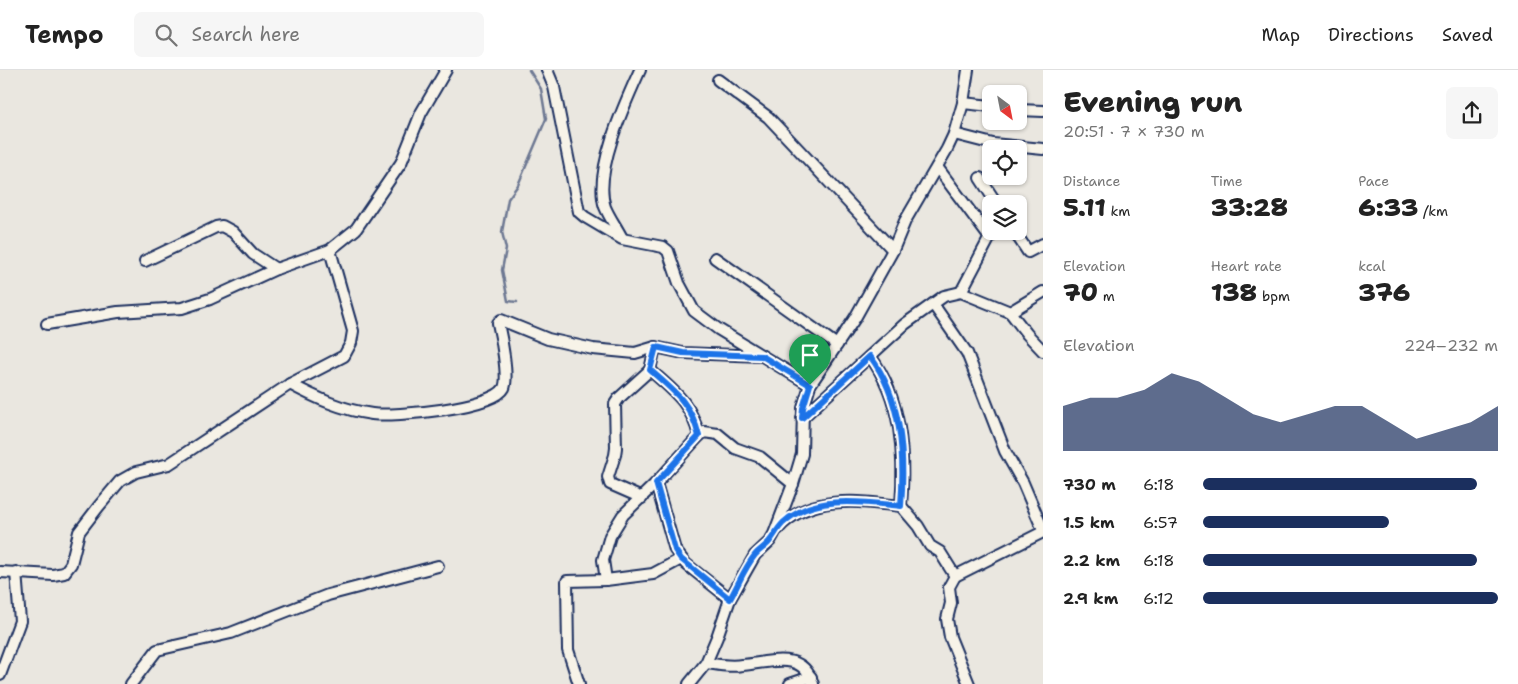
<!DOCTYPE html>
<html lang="en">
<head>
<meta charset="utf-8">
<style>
	:root { --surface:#fff; --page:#f6f6f6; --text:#222; --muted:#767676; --line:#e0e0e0; --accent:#1b2f5e }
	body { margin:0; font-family:"Shantell Sans",sans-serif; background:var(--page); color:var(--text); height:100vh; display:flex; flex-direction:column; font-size:19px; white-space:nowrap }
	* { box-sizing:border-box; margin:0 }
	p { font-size:16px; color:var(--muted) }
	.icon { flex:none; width:28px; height:28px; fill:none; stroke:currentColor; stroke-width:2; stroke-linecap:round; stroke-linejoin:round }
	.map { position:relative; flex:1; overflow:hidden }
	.sheet { display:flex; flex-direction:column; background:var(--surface); width:475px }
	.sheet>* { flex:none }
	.needle { width:32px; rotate:148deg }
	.controls { position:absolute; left:982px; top:15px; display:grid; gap:10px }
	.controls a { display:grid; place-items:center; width:45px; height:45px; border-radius:8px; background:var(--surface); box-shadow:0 1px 4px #0004; font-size:25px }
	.pin { position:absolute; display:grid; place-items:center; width:42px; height:42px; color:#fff; margin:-51px -21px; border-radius:50% 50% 50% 0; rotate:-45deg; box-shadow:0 0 5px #0007 }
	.pin .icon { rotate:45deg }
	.round { display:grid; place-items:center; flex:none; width:52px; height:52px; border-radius:8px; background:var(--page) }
	.head { display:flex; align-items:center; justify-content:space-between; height:85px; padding:0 20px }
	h1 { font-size:28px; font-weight:800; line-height:38px }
	.metrics { display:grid; grid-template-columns:repeat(3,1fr); gap:8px; height:85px; padding:5px 20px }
	.metrics div { display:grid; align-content:center }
	.metrics b { font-size:25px; font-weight:800 }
	.metrics small { font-size:14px; font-weight:400 }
	.metrics p { font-size:14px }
	.chart { height:140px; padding:10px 20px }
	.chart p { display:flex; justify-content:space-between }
	.chart svg { width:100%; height:90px; margin-top:5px; fill:var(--accent); opacity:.7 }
	ul { padding:0 20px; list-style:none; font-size:16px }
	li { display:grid; grid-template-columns:80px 60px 1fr; align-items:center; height:38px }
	li i { height:12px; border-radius:6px; background:var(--accent) }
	header { display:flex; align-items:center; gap:30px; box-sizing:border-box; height:70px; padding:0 25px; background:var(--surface); border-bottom:1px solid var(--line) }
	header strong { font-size:24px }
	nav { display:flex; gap:28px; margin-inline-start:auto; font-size:18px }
	.search { width:350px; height:45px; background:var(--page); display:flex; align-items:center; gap:12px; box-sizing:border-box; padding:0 18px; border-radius:8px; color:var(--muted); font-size:19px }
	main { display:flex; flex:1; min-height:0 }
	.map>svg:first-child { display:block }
</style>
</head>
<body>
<header>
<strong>Tempo</strong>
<div class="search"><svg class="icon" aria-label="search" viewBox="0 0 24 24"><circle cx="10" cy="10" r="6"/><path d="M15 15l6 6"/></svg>Search here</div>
<nav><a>Map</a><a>Directions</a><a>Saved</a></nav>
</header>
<main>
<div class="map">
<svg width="1043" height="614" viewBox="0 0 1043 614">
	<rect width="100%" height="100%" fill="#eae7e0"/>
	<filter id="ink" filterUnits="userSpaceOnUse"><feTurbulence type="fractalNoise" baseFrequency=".02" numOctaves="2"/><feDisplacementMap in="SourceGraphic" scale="10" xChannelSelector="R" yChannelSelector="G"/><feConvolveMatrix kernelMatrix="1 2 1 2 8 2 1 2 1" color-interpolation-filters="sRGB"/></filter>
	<g filter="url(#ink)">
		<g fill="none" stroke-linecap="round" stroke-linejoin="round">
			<path stroke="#6d7892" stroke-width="2.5" d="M517 232 508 231 502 200 506 179 502 162 508 129 518 115 546 49 541 19 529 0"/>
			<defs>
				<g id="minor">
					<path d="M547 0 554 17 579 142 585 147 622 169 663 177 668 181 679 213 694 241 718 259 810 315"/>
					<path d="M718 10 768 47 893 180"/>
					<path d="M963 33 991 36"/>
					<path d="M1019 40 1043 41"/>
					<path d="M954 64 993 74 1043 79"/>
					<path d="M937 97 987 164 989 169 961 222"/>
					<path d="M980 108 997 134"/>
					<path d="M1014 161 1028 182 1043 174"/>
					<path d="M622 168C617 158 609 147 605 137 593 102 625 33 640 0"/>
					<path d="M715 188 837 275"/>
					<path d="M145 191 216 157 222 156 233 162 253 184 276 199"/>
					<path d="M933 234 967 283 1005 381 1023 413 1043 460"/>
					<path d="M1010 242 1027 264 1043 281"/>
					<path d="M47 254 118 242 182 238 210 229 276 199 330 180 356 159 401 93 421 43 446 0"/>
					<path d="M655 277 650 300C675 322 691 333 699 366"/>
					<path d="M870 286C902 329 905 385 901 436"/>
					<path d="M290 314C316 328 342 340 372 344 394 347 494 338 504 318 509 307 501 266 498 253L501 250 548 269 593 279 635 283 655 277 683 283 762 286"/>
					<path d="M802 348 905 254 944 226 961 222 1010 242 1043 222"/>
					<path d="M656 413 675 480 686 494 730 529"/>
					<path d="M642 428 610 414 608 407 615 385 616 378 615 334 619 328 650 300"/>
					<path d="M778 459C808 424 860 431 901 436L918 456 930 476 940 482 955 506 1043 462"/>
					<path d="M0 502 53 505 64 503 71 494 79 462 99 436 120 411 136 402 169 394 290 314 344 286 351 273 353 261 330 180"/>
					<path d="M955 506 949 517 951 533 947 549 950 567 969 614"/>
					<path d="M606 510 603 490 610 466 623 445 656 413 699 366 704 362 718 364 735 378 760 387 793 414"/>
					<path d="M706 593C719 595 730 597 742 595 770 593 802 579 813 614"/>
					<path d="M0 605 20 551 16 502"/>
					<path d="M131 614 157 580 231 563 328 525 438 496"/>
					<path d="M579 614 568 580 567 511 606 510 653 504 681 489"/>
					<path d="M689 614 706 593 717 567 730 529 755 485 770 471 774 464 793 414 802 384 803 338 810 315 855 248 893 180 905 151 947 79 954 64 963 33 968 0"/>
					<path d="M790 614 811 607"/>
				</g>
			</defs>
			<use href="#minor" stroke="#1b2f5e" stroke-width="14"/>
			<use href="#minor" stroke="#f7f3e8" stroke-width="10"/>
		</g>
	</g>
	<g fill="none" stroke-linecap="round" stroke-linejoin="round" filter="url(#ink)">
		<defs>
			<path id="route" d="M656 277 683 283 762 286 810 315 803 338 802 348 870 286C902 329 905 385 901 436 863 432 814 424 783 453 777 459 774 466 769 472 765 477 759 480 755 485 745 497 738 515 730 529L681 489 675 480 656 413 699 366C691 333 675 322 650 300Z"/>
		</defs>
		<use href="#route" stroke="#fff" stroke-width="10"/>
		<use href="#route" stroke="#1a73e8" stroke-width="6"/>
	</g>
</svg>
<div class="controls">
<a><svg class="needle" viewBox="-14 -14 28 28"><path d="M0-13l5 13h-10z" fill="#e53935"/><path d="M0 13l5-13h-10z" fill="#767676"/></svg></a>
<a><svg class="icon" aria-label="locate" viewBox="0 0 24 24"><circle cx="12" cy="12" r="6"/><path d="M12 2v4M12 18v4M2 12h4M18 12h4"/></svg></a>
<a><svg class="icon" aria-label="layers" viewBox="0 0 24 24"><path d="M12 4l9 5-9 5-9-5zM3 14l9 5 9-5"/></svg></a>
</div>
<div class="pin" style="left:810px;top:315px;background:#1e9e55"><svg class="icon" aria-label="arrive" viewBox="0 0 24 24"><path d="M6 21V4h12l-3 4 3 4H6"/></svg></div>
</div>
<section class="sheet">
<div class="head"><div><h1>Evening run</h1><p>20:51 · 7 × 730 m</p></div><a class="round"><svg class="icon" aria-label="share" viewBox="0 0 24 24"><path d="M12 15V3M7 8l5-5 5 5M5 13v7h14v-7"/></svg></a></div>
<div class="metrics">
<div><p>Distance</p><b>5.11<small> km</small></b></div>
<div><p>Time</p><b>33:28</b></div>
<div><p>Pace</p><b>6:33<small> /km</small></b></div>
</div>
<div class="metrics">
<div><p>Elevation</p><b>70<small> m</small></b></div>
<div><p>Heart rate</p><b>138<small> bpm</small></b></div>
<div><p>kcal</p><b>376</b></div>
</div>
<div class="chart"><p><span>Elevation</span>224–232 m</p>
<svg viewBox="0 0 160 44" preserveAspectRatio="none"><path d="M0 44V22L10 18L20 18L30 14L40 6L50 10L60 18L70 26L80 30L90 26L100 22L110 22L120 30L130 38L140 34L150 30L160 22V44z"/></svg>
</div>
<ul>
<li><b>730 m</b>6:18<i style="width:93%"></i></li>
<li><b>1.5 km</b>6:57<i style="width:63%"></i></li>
<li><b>2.2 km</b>6:18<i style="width:93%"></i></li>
<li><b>2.9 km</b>6:12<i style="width:100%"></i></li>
</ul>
</section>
</main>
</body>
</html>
